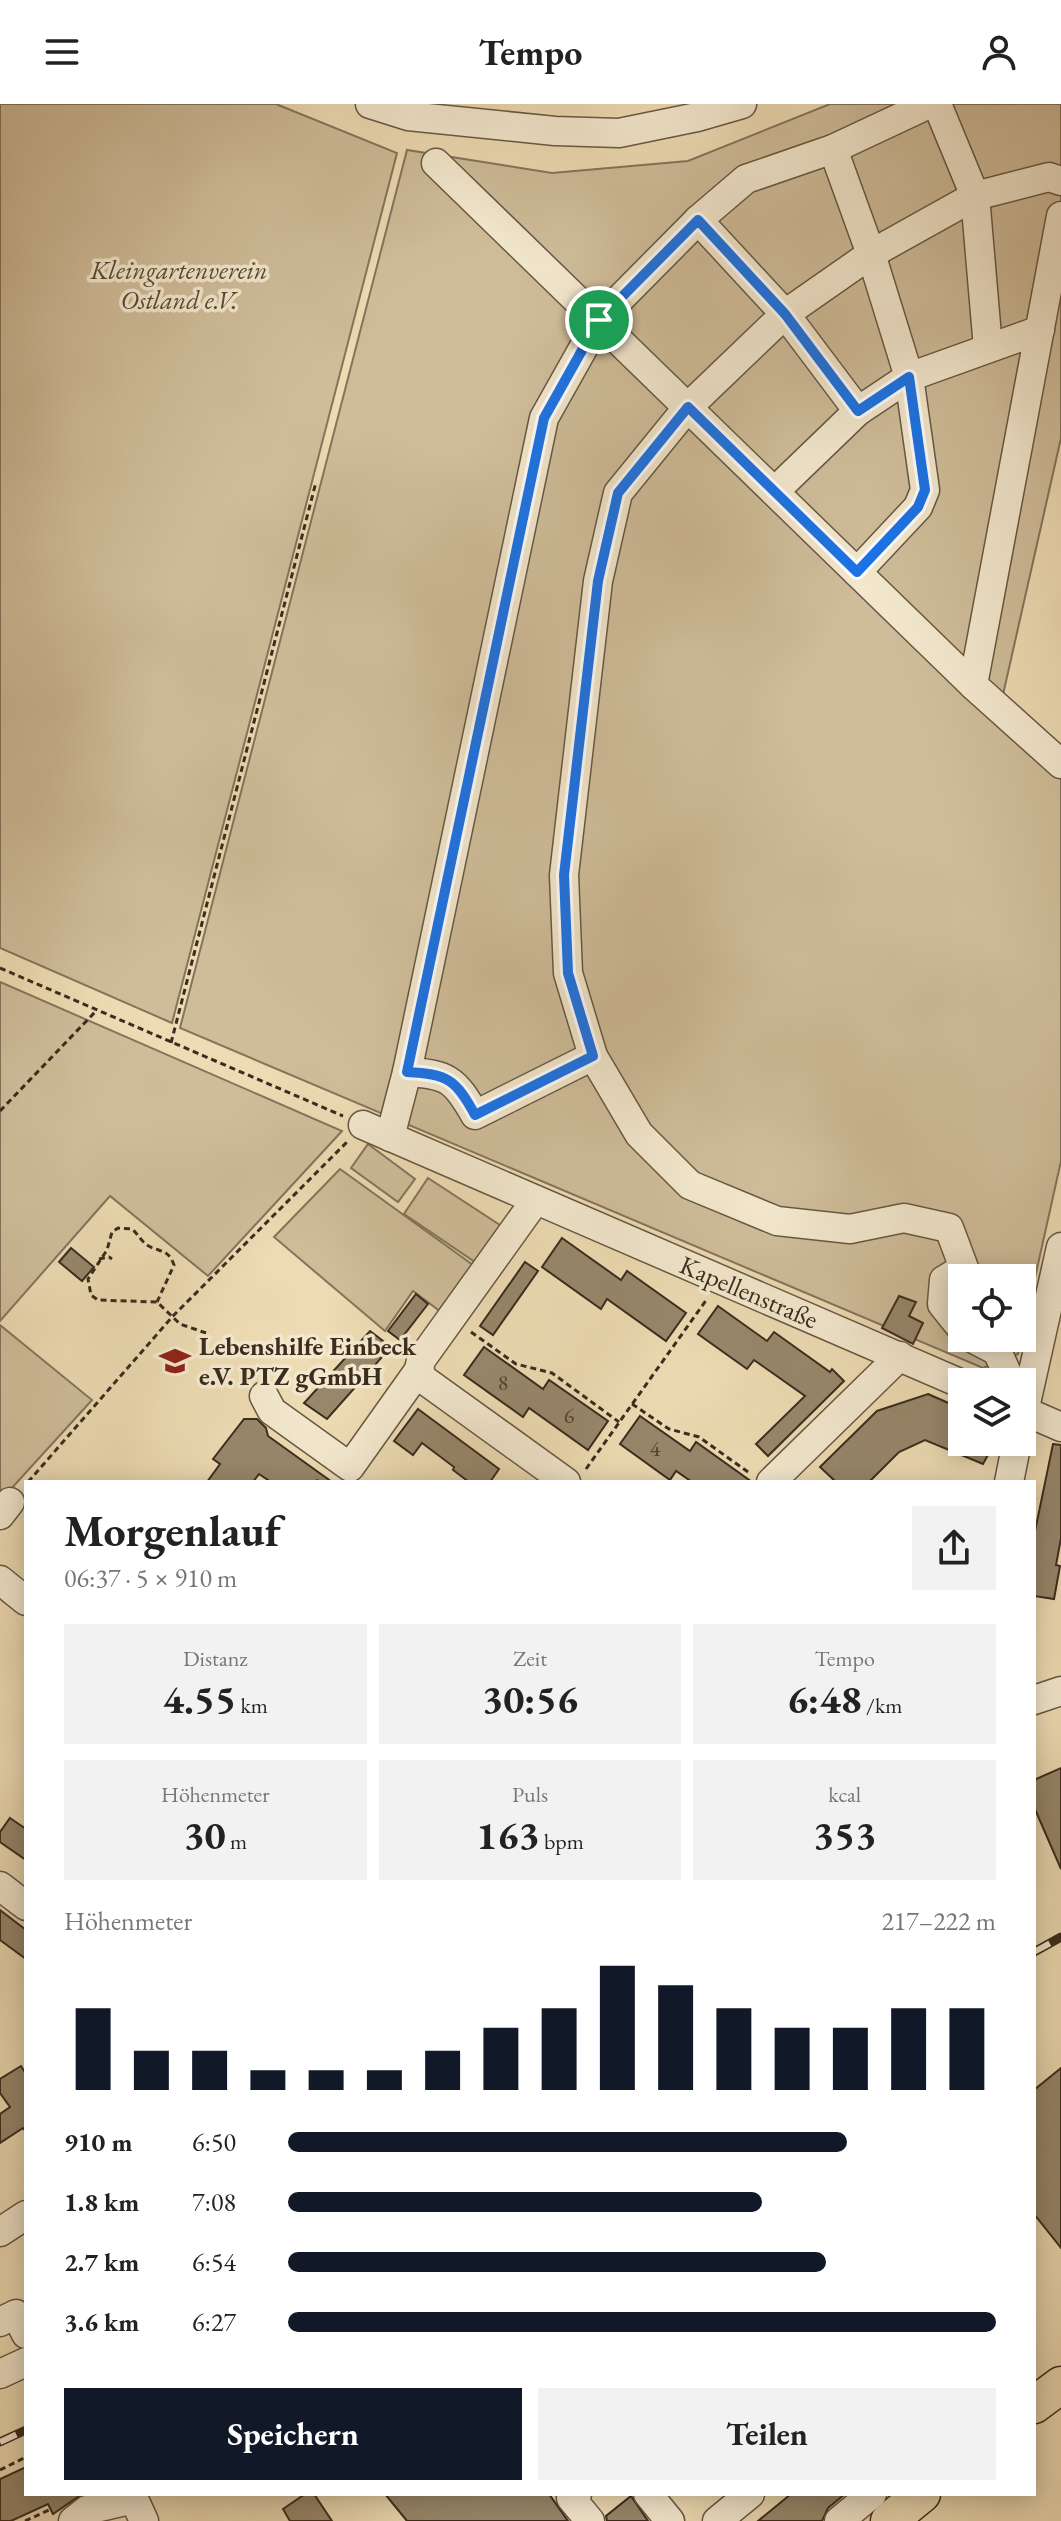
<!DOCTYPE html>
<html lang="de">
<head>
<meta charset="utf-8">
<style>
	:root { --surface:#fff; --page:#f2f2f2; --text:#222; --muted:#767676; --accent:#111827 }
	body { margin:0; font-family:"EB Garamond",serif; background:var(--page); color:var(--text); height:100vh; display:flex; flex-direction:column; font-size:30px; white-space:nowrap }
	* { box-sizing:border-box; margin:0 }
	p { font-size:26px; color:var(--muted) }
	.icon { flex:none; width:44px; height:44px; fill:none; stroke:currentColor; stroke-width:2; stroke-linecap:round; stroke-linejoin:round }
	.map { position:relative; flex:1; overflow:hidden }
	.panel { position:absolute; left:24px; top:1376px; width:1012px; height:1016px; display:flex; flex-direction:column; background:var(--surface); border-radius:0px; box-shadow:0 4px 20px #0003 }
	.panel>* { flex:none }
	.controls { position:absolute; left:948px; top:1160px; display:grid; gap:16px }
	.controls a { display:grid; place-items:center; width:88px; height:88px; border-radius:0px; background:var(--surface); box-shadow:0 4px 20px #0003; font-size:40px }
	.pin { position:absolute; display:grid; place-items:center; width:68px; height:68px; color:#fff; margin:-34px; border:4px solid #fff; border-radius:50%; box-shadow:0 2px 8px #0007 }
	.round { display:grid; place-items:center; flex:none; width:84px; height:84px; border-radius:0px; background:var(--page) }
	.summary { display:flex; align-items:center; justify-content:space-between; height:136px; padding:0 40px }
	h1 { font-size:44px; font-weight:700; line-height:60px }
	.figures { display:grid; grid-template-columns:repeat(3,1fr); gap:12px; height:136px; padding:8px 40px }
	.figures div { display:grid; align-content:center; border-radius:0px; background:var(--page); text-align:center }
	.figures b { font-size:40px; font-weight:700 }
	.figures small { font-size:22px; font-weight:400 }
	.figures p { font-size:22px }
	.chart { height:224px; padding:16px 40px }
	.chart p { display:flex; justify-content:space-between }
	.chart svg { width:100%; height:144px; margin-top:8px; stroke:var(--accent); stroke-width:6 }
	.primary-button { display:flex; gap:16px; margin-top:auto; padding:16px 40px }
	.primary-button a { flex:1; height:92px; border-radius:0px; background:var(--accent); color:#fff; font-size:32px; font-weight:700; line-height:92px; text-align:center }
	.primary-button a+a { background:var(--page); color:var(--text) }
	ul { padding:0 40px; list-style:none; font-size:26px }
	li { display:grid; grid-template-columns:128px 96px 1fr; align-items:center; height:60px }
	li i { height:20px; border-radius:10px; background:var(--accent) }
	header { display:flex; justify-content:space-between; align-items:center; height:104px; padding:0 40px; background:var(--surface); font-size:36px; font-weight:700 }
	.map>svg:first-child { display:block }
</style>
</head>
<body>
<header><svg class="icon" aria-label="menu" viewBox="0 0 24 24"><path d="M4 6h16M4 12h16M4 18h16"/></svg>Tempo<svg class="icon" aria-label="person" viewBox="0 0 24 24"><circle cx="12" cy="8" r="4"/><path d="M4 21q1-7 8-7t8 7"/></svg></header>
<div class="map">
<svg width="1061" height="2417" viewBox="0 0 1061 2417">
	<rect width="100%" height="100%" fill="#eddbb3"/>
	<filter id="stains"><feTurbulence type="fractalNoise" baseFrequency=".0025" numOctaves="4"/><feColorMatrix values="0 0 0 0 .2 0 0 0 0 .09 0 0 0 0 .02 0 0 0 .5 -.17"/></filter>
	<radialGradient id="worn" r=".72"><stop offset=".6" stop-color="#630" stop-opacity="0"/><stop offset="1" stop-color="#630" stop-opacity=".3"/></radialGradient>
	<g fill="#cfbd9a" stroke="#84745c" stroke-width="2">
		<path d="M0 0H276L397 49 172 919 0 844Z"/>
		<path d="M830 0H1061V334L1002 595 1061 649V1057L1022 1232V1174H962V1234H1021L1018 1250 983 1264 180 924 407 46 552 69 688 57Z"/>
		<path d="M0 878 342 1027 208 1172 110 1092 0 1217Z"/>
		<path d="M368 1040 415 1075 398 1098 351 1064Z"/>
		<path d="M340 1065 473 1161 441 1208 413 1187 385 1227 274 1133Z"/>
		<path d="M428 1074 503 1123 478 1160 404 1110Z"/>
		<path d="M0 1221 92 1296 0 1397Z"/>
	</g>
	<g fill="#97876b" stroke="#3a2c1e" stroke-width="2">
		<path d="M562 1134 621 1176 627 1167 686 1209 666 1237 607 1195 601 1205 542 1163Z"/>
		<path d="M71 1144 94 1163 82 1177 59 1158Z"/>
		<path d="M525 1158 538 1167 493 1231 480 1222Z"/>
		<path d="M416 1190 428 1200 400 1236 388 1227Z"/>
		<path d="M899 1192 916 1198 909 1212 923 1219 913 1240 882 1224Z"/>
		<path d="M718 1202 767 1237 774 1228 830 1268 832 1265 844 1277 768 1352 756 1340 805 1292 754 1256 747 1265 698 1230Z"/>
		<path d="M370 1227 391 1243 327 1315 304 1299Z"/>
		<path d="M484 1243 543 1285 549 1276 608 1317 588 1346 529 1304 523 1313 464 1271Z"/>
		<path d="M928 1290 962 1305V1338H995L983 1360 925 1336 899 1348 869 1378H836L820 1363 877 1307Z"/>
		<path d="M418 1305 499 1365 490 1378H469L453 1366 454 1363 422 1339 413 1351 394 1337Z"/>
		<path d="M640 1312 690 1347 696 1338 752 1378H692L676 1367 670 1376 620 1340Z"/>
		<path d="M244 1315H257L266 1324 268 1332 332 1378H271L259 1370 253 1378H207L220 1360 213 1355Z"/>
		<path d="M1053 1340 1061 1341V1434L1056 1461 1060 1462 1054 1495 1034 1492V1432Z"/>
		<path d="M1061 1664V1765L1034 1703V1676Z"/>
		<path d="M10 1714 26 1725V1756L0 1738V1728Z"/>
		<path d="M0 1806 26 1826V1855L0 1836Z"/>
		<path d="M21 1962 26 1970V2028L23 2024 0 2039V2010L10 2003 0 1989V1975Z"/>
		<path d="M1061 1964V2144L1034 2110V1986Z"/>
		<path d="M26 2363V2390H82L53 2410 48 2400 11 2417H0V2375Z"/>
		<path d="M305 2390H314L332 2417H290L283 2405Z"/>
		<path d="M385 2390H549L568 2417H407Z"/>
		<path d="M791 2390H845L828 2404 822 2417H758Z"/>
		<path d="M631 2392 648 2417H607L606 2412Z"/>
	</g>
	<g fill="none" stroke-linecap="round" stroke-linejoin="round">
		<defs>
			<g id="minor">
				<path d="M370 0 408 12 555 27 619 29 697 13 742 0"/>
				<path d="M937 0 975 92 988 244"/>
				<path d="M833 45 871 150 909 273 925 386 918 403 857 468"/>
				<path d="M436 59 973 581"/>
				<path d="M1061 112 973 581 1061 660"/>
				<path d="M698 116 785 210 858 307"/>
				<path d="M775 387 858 307 909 273 1040 226"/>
				<path d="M407 968C447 970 455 975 475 1011L593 952"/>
				<path d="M363 1021 962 1280"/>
				<path d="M390 1033 407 968 544 314 599 216 698 116 746 75 833 45 929 0"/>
				<path d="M535 1097 421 1256 419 1266 423 1275 566 1378"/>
				<path d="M962 1225 942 1200 944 1176 964 1164 949 1124 904 1114 850 1125 777 1117 690 1081 639 1030 593 952 568 869 564 771 598 477 618 389 688 303 785 210 871 150 975 92 1049 73 1061 77"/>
				<path d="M972 1234 997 1247 1011 1278"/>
				<path d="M264 1292 272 1307 350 1363 419 1266"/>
				<path d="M1022 1306 1061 1323"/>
				<path d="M1022 1317 1061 1143"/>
				<path d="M771 1378 900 1252"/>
				<path d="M1009 1378 1017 1338"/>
				<path d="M0 1411 10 1398"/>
				<path d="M0 1476 26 1497"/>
				<path d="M1034 1596 1061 1587"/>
				<path d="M0 1782 26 1802"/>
				<path d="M0 2128 26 2111"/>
				<path d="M0 2218 16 2210 26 2230"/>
				<path d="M0 2270 26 2258"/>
				<path d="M577 2390 571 2394 590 2417"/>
				<path d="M648 2390 670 2417"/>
				<path d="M73 2417 87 2406 134 2395 144 2417"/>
				<path d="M717 2417 750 2390"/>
				<path d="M839 2417 872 2390"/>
			</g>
			<g id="major">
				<path d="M1034 2301 1061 2281"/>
				<path d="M889 2417 922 2390"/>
			</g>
		</defs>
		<use href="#minor" stroke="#675843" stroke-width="31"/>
		<use href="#major" stroke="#3a2c1e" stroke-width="39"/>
		<g stroke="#3a2c1e" stroke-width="3" stroke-dasharray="6 4" stroke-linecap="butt">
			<path d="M0 864 343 1012"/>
			<path d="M171 939 316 378"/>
			<path d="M0 1007 96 907"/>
			<path d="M99 1155 109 1153 112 1155"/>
			<path d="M157 1198 174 1161C168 1144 160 1149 147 1141 141 1137 138 1130 132 1125L118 1124 112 1128 107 1146 88 1175 91 1191 98 1196 157 1198 180 1220 206 1229"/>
			<path d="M471 1228 516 1260 552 1269 619 1318"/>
			<path d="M632 1300 669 1325 699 1333 748 1368"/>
			<path d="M586 1365 707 1195"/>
			<path d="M316 1376 319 1378"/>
			<path d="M28 1378 173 1212 348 1037"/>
			<path d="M0 2366 26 2353"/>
			<path d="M25 2417 51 2405"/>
		</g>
		<use href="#minor" stroke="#f3e8ce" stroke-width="28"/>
		<use href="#major" stroke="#eddbb3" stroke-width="36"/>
		<defs>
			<g id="rail">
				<path d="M1034 1848 1061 1833"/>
				<path d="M0 2338 26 2326"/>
			</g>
		</defs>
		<use href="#rail" stroke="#3a2c1e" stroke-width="9"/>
		<use href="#rail" stroke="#f3e8ce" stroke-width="6" stroke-dasharray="18" stroke-linecap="butt"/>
	</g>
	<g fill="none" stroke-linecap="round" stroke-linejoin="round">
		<defs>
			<path id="route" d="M698 116 785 210 858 307 909 273 925 386 918 403 857 468 688 303 618 389 598 477 564 771 568 869 593 952 475 1011C456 975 447 970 407 968L544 314 599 216Z"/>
		</defs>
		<use href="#route" stroke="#fff" stroke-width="16"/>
		<use href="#route" stroke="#1a73e8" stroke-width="10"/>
	</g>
	<defs>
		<symbol id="school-bare" viewBox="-9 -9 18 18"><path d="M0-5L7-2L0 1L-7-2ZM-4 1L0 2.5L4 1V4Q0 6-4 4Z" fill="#8f2418" stroke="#f3e8ce" stroke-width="2.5" paint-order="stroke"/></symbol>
	</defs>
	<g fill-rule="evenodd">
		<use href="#school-bare" x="153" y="1235" width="44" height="44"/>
	</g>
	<g text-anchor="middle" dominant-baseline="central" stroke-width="7" stroke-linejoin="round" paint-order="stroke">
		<g font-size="22" fill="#514331">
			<text x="503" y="1278">8</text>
			<text x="569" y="1311">6</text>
			<text x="655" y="1344">4</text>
		</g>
		<g font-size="26" font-style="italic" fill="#584937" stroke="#f3e8ce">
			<text x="179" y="166">Kleingartenverein<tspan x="179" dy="30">Ostland e.V.</tspan></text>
		</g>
		<g font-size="26" fill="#3a2c1e" stroke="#f3e8ce">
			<text transform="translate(749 1188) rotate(23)">Kapellenstraße</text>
		</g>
		<g font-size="26" font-weight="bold" fill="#3a2c1e" stroke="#f3e8ce" text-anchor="start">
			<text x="199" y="1242">Lebenshilfe Einbeck<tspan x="199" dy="30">e.V. PTZ gGmbH</tspan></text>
		</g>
	</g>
	<rect width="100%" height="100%" filter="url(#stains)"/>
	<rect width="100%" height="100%" fill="url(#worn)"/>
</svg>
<div class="controls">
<a><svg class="icon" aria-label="locate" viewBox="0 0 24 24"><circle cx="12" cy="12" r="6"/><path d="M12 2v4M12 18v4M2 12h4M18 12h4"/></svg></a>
<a><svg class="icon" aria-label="layers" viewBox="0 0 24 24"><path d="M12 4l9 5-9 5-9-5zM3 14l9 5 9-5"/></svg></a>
</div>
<div class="pin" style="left:599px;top:216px;background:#1e9e55"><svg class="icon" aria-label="arrive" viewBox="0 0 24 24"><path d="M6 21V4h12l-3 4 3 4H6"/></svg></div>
<section class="panel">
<div class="summary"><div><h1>Morgenlauf</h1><p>06:37 · 5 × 910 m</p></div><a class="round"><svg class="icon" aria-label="share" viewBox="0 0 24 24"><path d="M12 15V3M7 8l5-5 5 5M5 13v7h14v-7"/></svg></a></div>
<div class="figures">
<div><p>Distanz</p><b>4.55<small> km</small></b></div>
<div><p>Zeit</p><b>30:56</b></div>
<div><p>Tempo</p><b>6:48<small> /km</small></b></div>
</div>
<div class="figures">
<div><p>Höhenmeter</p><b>30<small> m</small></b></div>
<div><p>Puls</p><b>163<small> bpm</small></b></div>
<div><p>kcal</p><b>353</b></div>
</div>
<div class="chart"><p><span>Höhenmeter</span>217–222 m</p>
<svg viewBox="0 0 160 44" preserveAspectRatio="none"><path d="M5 44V19M15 44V32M25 44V32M35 44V38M45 44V38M55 44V38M65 44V32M75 44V25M85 44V19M95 44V6M105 44V12M115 44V19M125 44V25M135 44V25M145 44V19M155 44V19"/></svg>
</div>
<ul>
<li><b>910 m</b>6:50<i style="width:79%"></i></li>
<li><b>1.8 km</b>7:08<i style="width:67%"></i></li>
<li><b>2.7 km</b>6:54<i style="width:76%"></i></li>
<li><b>3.6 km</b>6:27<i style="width:100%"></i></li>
</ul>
<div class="primary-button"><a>Speichern</a><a>Teilen</a></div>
</section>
</div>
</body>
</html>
